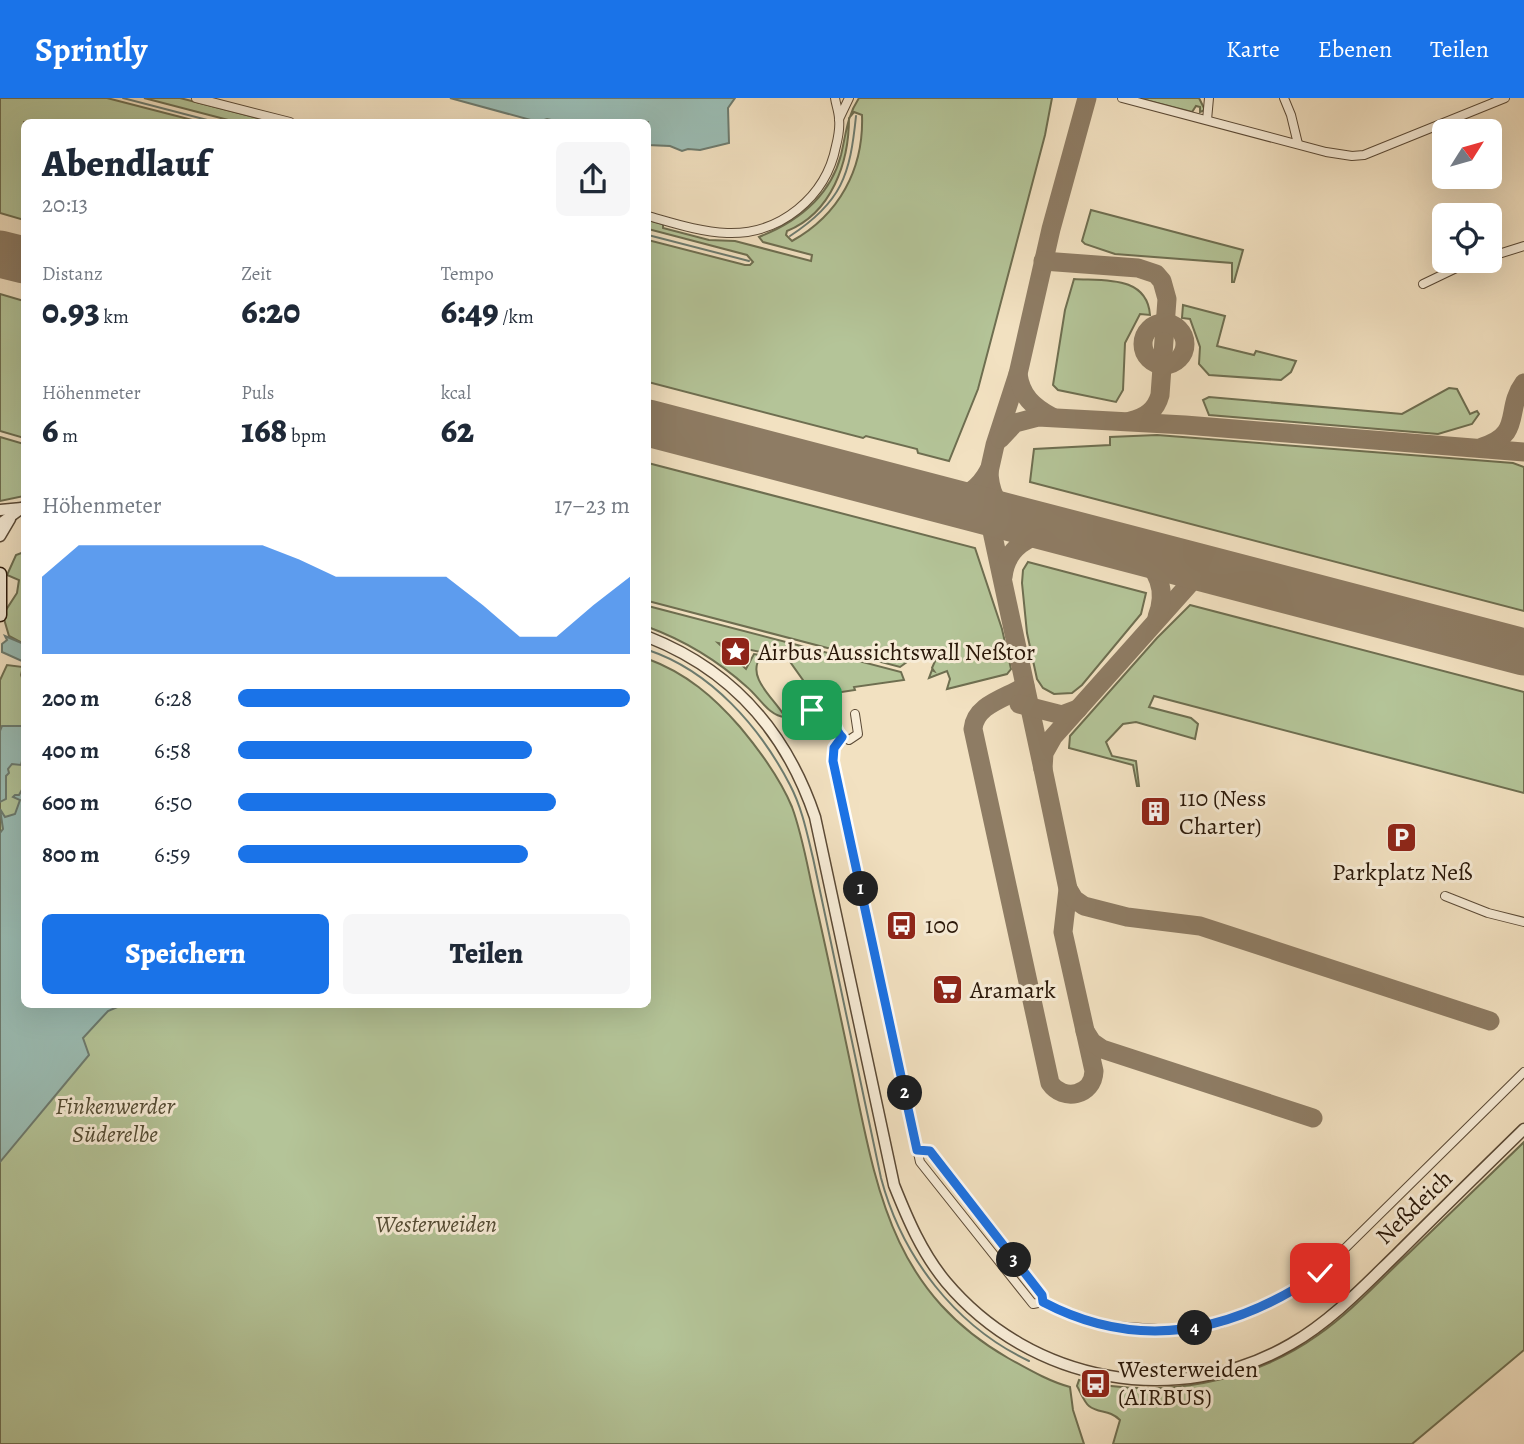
<!DOCTYPE html>
<html lang="de">
<head>
<meta charset="utf-8">
<style>
	:root { --surface:#fff; --page:#f6f6f7; --text:#1f2937; --muted:#747a83; --accent:#1a73e8 }
	body { margin:0; font-family:Alegreya,serif; background:var(--page); color:var(--text); height:100vh; display:flex; flex-direction:column; font-size:26px; white-space:nowrap }
	* { box-sizing:border-box; margin:0 }
	p { font-size:23px; color:var(--muted) }
	.icon { flex:none; width:38px; height:38px; fill:none; stroke:currentColor; stroke-width:2; stroke-linecap:round; stroke-linejoin:round }
	.map { position:relative; flex:1; overflow:hidden }
	.drawer { position:absolute; left:21px; top:21px; width:630px; height:889px; display:flex; flex-direction:column; background:var(--surface); border-radius:10px; box-shadow:0 7px 28px #0002 }
	.drawer>* { flex:none }
	.needle { width:46px; rotate:53deg }
	.fabs { position:absolute; left:1432px; top:21px; display:grid; gap:14px }
	.fabs a { display:grid; place-items:center; width:70px; height:70px; border-radius:10px; background:var(--surface); box-shadow:0 7px 28px #0002; font-size:35px }
	.pin { position:absolute; display:grid; place-items:center; width:60px; height:60px; color:#fff; margin:-30px; border-radius:14px; box-shadow:0 4px 10px #0006 }
	.km { position:absolute; width:35px; height:35px; margin:-18px; border-radius:50%; background:#222; color:#fff; font-size:19px; line-height:35px; text-align:center }
	.round { display:grid; place-items:center; flex:none; width:74px; height:74px; border-radius:10px; background:var(--page) }
	.summary { display:flex; align-items:center; justify-content:space-between; height:119px; padding:0 21px }
	h1 { font-size:38px; font-weight:800; line-height:52px }
	.figures { display:grid; grid-template-columns:repeat(3,1fr); gap:10px; height:119px; padding:7px 21px }
	.figures div { display:grid; align-content:center }
	.figures b { font-size:35px; font-weight:800 }
	.figures small { font-size:19px; font-weight:400 }
	.figures p { font-size:19px }
	.chart { height:196px; padding:14px 21px }
	.chart p { display:flex; justify-content:space-between }
	.chart svg { width:100%; height:126px; margin-top:7px; fill:var(--accent); opacity:.7 }
	.action { display:flex; gap:14px; margin-top:auto; padding:14px 21px }
	.action a { flex:1; height:80px; border-radius:10px; background:var(--accent); color:#fff; font-size:28px; font-weight:800; line-height:80px; text-align:center }
	.action a+a { background:var(--page); color:var(--text) }
	ul { padding:0 21px; list-style:none; font-size:23px }
	li { display:grid; grid-template-columns:112px 84px 1fr; align-items:center; height:52px }
	li i { height:18px; border-radius:9px; background:var(--accent) }
	header { display:flex; align-items:center; gap:42px; box-sizing:border-box; height:98px; padding:0 35px; background:var(--accent); color:#fff }
	header strong { font-size:33px }
	nav { display:flex; gap:38px; margin-inline-start:auto; font-size:24px }
	.map>svg:first-child { display:block }
</style>
</head>
<body>
<header>
<strong>Sprintly</strong>
<nav><a>Karte</a><a>Ebenen</a><a>Teilen</a></nav>
</header>
<div class="map">
<svg width="1524" height="1346" viewBox="0 0 1524 1346">
	<rect width="100%" height="100%" fill="#f2e1c1"/>
	<filter id="stains"><feTurbulence type="fractalNoise" baseFrequency=".00286" numOctaves="4"/><feColorMatrix values="0 0 0 0 .2 0 0 0 0 .09 0 0 0 0 .02 0 0 0 .5 -.17"/></filter>
	<radialGradient id="worn" r=".72"><stop offset=".6" stop-color="#630" stop-opacity="0"/><stop offset="1" stop-color="#630" stop-opacity=".3"/></radialGradient>
	<g fill="#b4c498" stroke="#6e6e50" stroke-width="2" fill-rule="evenodd">
		<path d="M0 0H107L200 24H24V122L0 115Z"/>
		<path d="M144 0H180L274 24H236Z"/>
		<path d="M859 0H1052L1045 37 978 291 949 363 918 355 917 351 866 338 863 340 648 284V142L745 167H750L753 164 747 157 648 131V122L663 126V130L709 142 735 143 811 163 812 157 763 144 759 139C797 124 830 99 841 57 846 36 847 18 859 0ZM854 14 862 17C864 71 839 117 792 143L786 137 787 133C832 115 849 64 849 20Z"/>
		<path d="M1138 0H1199L1205 12 1200 14V9L1196 8 1192 14Z"/>
		<path d="M1091 112 1243 152 1234 184H1232V165L1115 156 1085 146 1082 143Z"/>
		<path d="M1074 181C1103 183 1147 177 1150 217L1140 216 1125 245 1123 292 1116 304 1058 292 1053 287 1065 212Z"/>
		<path d="M0 196 24 203V340L0 333Z"/>
		<path d="M1183 207 1225 218 1217 248 1254 257 1256 253 1296 263 1291 274 1281 282 1209 277 1199 266 1200 249 1190 221 1182 220Z"/>
		<path d="M1449 290 1457 291 1470 316 1477 313 1479 316 1472 326 1438 336 1209 317 1203 302 1209 299 1402 316Z"/>
		<path d="M1157 337 1513 365 1524 369V513L1030 384 1034 351 1110 347V339Z"/>
		<path d="M0 339 24 346V398L0 403Z"/>
		<path d="M648 365 975 450 1002 531 1011 571 1007 576 947 591 950 581 947 573 929 580 932 572 934 573 932 570 936 561 908 554 907 564 900 569 648 503Z"/>
		<path d="M24 454V546L9 538 4 521 6 512 17 495 19 482 7 477 16 457Z"/>
		<path d="M1028 464 1146 495 1141 516 1082 587 1072 595 1054 596 1043 590 1037 581 1027 535 1022 485 1023 472Z"/>
		<path d="M1190 507 1524 594V695L1154 598 1149 609 1191 620 1198 626 1195 641 1136 624 1123 626 1106 644 1112 658 1136 663 1139 688H1137L1133 667 1069 650 1070 638 1157 540Z"/>
		<path d="M648 508 901 574 904 582 854 589 855 592 822 597 816 605 809 603 805 585 788 561 770 560V556L718 545 746 571 754 556 767 558 760 560C746 580 776 602 785 619 769 618 759 599 747 589 717 562 686 543 648 529Z"/>
		<path d="M648 561C686 575 714 599 740 629 760 653 780 680 792 709 803 739 808 772 815 802 828 859 840 916 852 973 877 1093 892 1193 1008 1260 1028 1271 1048 1283 1070 1289L1073 1312 1084 1346H0V582L7 567 23 569 21 577 24 585V906H648Z"/>
		<path d="M1524 1044V1252L1412 1346H1113L1120 1322C1109 1311 1099 1316 1089 1308 1084 1304 1081 1295 1077 1288L1079 1282C1159 1302 1251 1285 1318 1237 1351 1214 1379 1183 1409 1155 1447 1118 1486 1081 1524 1044Z"/>
	</g>
	<g fill="#9bbdb4" stroke="#6d7b6f" stroke-width="2">
		<path d="M450 0H735L728 10 729 45 700 52 688 51 682 53 670 48 648 47V24H560L547 21 538 24Z"/>
		<path d="M5 538 24 546V564L2 554V546L7 542Z"/>
		<path d="M2 628H24V655L21 667 12 666 8 671 9 675 6 678V701L0 704V633Z"/>
		<path d="M24 688V906L122 907 108 913 83 940 89 957 0 1064V735L3 731 0 711 5 719 15 716 20 702 13 699 15 697H19Z"/>
	</g>
	<g fill="none" stroke-linecap="round" stroke-linejoin="round">
		<g stroke="#6d7b6f" stroke-width="2">
			<path d="M123 0 215 24"/>
			<path d="M648 137 749 163"/>
			<path d="M790 138C842 104 850 77 856 18"/>
			<path d="M648 552C711 573 760 629 790 687 802 710 807 735 813 760L881 1080C902 1159 955 1228 1029 1263"/>
		</g>
		<g stroke="#8e7c64" stroke-width="19">
			<path d="M1087 0 1051 131 1018 276 995 347 984 396 1043 671 1044 655 1053 639 1193 482 1206 476 1220 475"/>
			<path d="M1043 163 1138 170 1156 176 1162 183 1167 201 1160 297C1156 312 1146 320 1130 323"/>
			<circle cx="1164" cy="246" r="21"/>
			<path d="M1018 276C1021 298 1033 309 1052 319"/>
			<path d="M1000 341 1015 325 1038 319 1185 327 1524 354"/>
			<path d="M1482 349C1524 336 1504 312 1524 285"/>
			<path d="M940 401C962 403 979 391 989 372 989 394 997 411 1017 422"/>
			<path d="M1138 453C1157 472 1168 491 1157 519"/>
			<path d="M1003 479C1006 449 1029 438 1055 431"/>
			<path d="M1520 553H1524"/>
			<path d="M1025 588C1007 600 975 606 973 631L1050 985C1063 1004 1093 998 1094 973L1063 834 1068 791 1043 671"/>
			<path d="M1019 606 1062 617 1078 611"/>
			<path d="M1068 791 1074 801 1084 808 1127 819 1200 828 1490 923"/>
			<path d="M1085 933 1092 944 1102 951 1313 1020"/>
		</g>
		<g stroke="#8e7c64" stroke-width="47">
			<path d="M0 156 24 162"/>
			<path d="M648 325 1524 554"/>
		</g>
		<defs>
			<g id="minor">
				<path d="M196 0 290 24"/>
				<path d="M1122 0 1326 54 1352 58 1364 57 1505 0"/>
				<path d="M1284 0 1291 17 1298 46"/>
				<path d="M839 21 849 0"/>
				<path d="M1207 22 1209 0"/>
				<path d="M648 118C673 125 700 134 727 135 780 137 826 99 836 48 838 40 840 29 839 21 839 14 836 7 835 0"/>
				<path d="M1489 159 1524 148"/>
				<path d="M1423 186 1471 163"/>
				<path d="M812 612 821 607 828 610 838 636 849 642 858 636 855 616"/>
				<path d="M842 639 834 650 833 664C862 797 890 931 920 1064L1033 1206 1043 1204 1042 1197 930 1053 917 1052"/>
				<path d="M1445 798 1488 815 1524 824"/>
				<path d="M1043 1204 1081 1221 1112 1228 1173 1232 1222 1225 1273 1204 1320 1175 1524 974"/>
			</g>
			<g id="tertiary">
				<path d="M0 412 22 410"/>
				<path d="M0 426 22 410"/>
				<path d="M0 438 10 421"/>
				<path d="M648 539C732 572 786 633 815 719L894 1087C908 1122 922 1155 946 1184 1031 1285 1177 1312 1291 1246 1331 1223 1363 1189 1396 1157 1438 1115 1481 1073 1524 1031"/>
			</g>
			<path id="secondary" d="M0 476V517"/>
		</defs>
		<use href="#minor" stroke="#5b4a36" stroke-width="10"/>
		<use href="#tertiary" stroke="#5b4a36" stroke-width="13"/>
		<use href="#secondary" stroke="#291708" stroke-width="15"/>
		<use href="#minor" stroke="#f7ecd7" stroke-width="8"/>
		<use href="#tertiary" stroke="#f7ecd7" stroke-width="10"/>
		<use href="#secondary" stroke="#f7ecd7" stroke-width="12"/>
	</g>
	<g fill="none" stroke-linecap="round" stroke-linejoin="round">
		<defs>
			<path id="route" d="M812 612 821 607C836 612 831 629 842 639L834 650 833 663 917 1052 930 1053 1042 1197 1043 1204C1140 1255 1234 1234 1320 1175"/>
		</defs>
		<use href="#route" stroke="#fff" stroke-width="14"/>
		<use href="#route" stroke="#1a73e8" stroke-width="9"/>
	</g>
	<defs>
		<symbol id="sight-square" viewBox="-11 -11 22 22"><rect x="-9" y="-9" width="18" height="18" rx="4" fill="#8f2418" stroke="#f7ecd7"/><path d="M0-6L1.8-2.2L6-1.7L2.9 1.2L3.7 5.4L0 3.3L-3.7 5.4L-2.9 1.2L-6-1.7L-1.8-2.2Z" fill="#fff"/></symbol>
		<symbol id="building-square" viewBox="-11 -11 22 22"><rect x="-9" y="-9" width="18" height="18" rx="4" fill="#8f2418" stroke="#f7ecd7"/><path d="M-4-6H4V6H1V3H-1V6H-4ZM-2.5-4.3h1.7v1.8h-1.7ZM.8-4.3h1.7v1.8H.8ZM-2.5-1h1.7V.8h-1.7ZM.8-1h1.7V.8H.8Z" fill="#fff"/></symbol>
		<symbol id="parking-square" viewBox="-11 -11 22 22"><rect x="-9" y="-9" width="18" height="18" rx="4" fill="#8f2418" stroke="#f7ecd7"/><path d="M-3.5-5.5H1a3.5 3.5 0 0 1 0 7H-1V5.5H-3.5ZM-1-3.4V-.6H.8a1.4 1.4 0 0 0 0-2.8Z" fill="#fff"/></symbol>
		<symbol id="bus-square" viewBox="-11 -11 22 22"><rect x="-9" y="-9" width="18" height="18" rx="4" fill="#8f2418" stroke="#f7ecd7"/><path d="M-5-6H5V4H4V6H2V4H-2V6H-4V4H-5ZM-3.5-4V0h7V-4ZM-3.5 1.2v1.5H-2V1.2ZM2 1.2v1.5H3.5V1.2Z" fill="#fff"/></symbol>
		<symbol id="supermarket-square" viewBox="-11 -11 22 22"><rect x="-9" y="-9" width="18" height="18" rx="4" fill="#8f2418" stroke="#f7ecd7"/><path d="M-6-5.5h2.5l.6 2H6L4.5 2H-2.5L-4.4-4H-6ZM-1.5 3.2a1.3 1.3 0 1 0 .1 0ZM3 3.2a1.3 1.3 0 1 0 .1 0Z" fill="#fff"/></symbol>
	</defs>
	<g fill-rule="evenodd">
		<use href="#sight-square" x="718" y="536" width="35" height="35"/>
		<use href="#building-square" x="1138" y="696" width="35" height="35"/>
		<use href="#parking-square" x="1384" y="722" width="35" height="35"/>
		<use href="#bus-square" x="884" y="810" width="35" height="35"/>
		<use href="#supermarket-square" x="930" y="874" width="35" height="35"/>
		<use href="#bus-square" x="1078" y="1268" width="35" height="35"/>
	</g>
	<g text-anchor="middle" dominant-baseline="central" stroke-width="6" stroke-linejoin="round" paint-order="stroke">
		<g font-size="24" fill="#291708" stroke="#f7ecd7" text-anchor="start">
			<text x="758" y="554">Airbus Aussichtswall Neßtor</text>
			<text x="1179" y="700">110 (Ness<tspan x="1179" dy="28">Charter)</tspan></text>
			<text x="1402" y="774" text-anchor="middle">Parkplatz Neß</text>
			<text x="925" y="827">100</text>
			<text x="970" y="892">Aramark</text>
			<text x="1118" y="1271">Westerweiden<tspan x="1118" dy="28">(AIRBUS)</tspan></text>
		</g>
		<g font-size="24" font-style="italic" fill="#534b33" stroke="#f7ecd7">
			<text x="115" y="1008">Finkenwerder<tspan x="115" dy="28">Süderelbe</tspan></text>
			<text x="436" y="1126">Westerweiden</text>
		</g>
		<g font-size="24" fill="#291708" stroke="#f7ecd7">
			<text transform="translate(1414 1109) rotate(-44)">Neßdeich</text>
		</g>
	</g>
	<rect width="100%" height="100%" filter="url(#stains)"/>
	<rect width="100%" height="100%" fill="url(#worn)"/>
</svg>
<div class="fabs">
<a><svg class="needle" viewBox="-14 -14 28 28"><path d="M0-13l5 13h-10z" fill="#e53935"/><path d="M0 13l5-13h-10z" fill="#747a83"/></svg></a>
<a><svg class="icon" aria-label="locate" viewBox="0 0 24 24"><circle cx="12" cy="12" r="6"/><path d="M12 2v4M12 18v4M2 12h4M18 12h4"/></svg></a>
</div>
<div class="pin" style="left:812px;top:612px;background:#1e9e55"><svg class="icon" aria-label="arrive" viewBox="0 0 24 24"><path d="M6 21V4h12l-3 4 3 4H6"/></svg></div>
<div class="pin" style="left:1320px;top:1175px;background:#d93025"><svg class="icon" aria-label="check" viewBox="0 0 24 24"><path d="M5 12l5 5 9-10"/></svg></div>
<b class="km" style="left:861px;top:791px">1</b>
<b class="km" style="left:905px;top:995px">2</b>
<b class="km" style="left:1014px;top:1162px">3</b>
<b class="km" style="left:1195px;top:1230px">4</b>
<section class="drawer">
<div class="summary"><div><h1>Abendlauf</h1><p>20:13</p></div><a class="round"><svg class="icon" aria-label="share" viewBox="0 0 24 24"><path d="M12 15V3M7 8l5-5 5 5M5 13v7h14v-7"/></svg></a></div>
<div class="figures">
<div><p>Distanz</p><b>0.93<small> km</small></b></div>
<div><p>Zeit</p><b>6:20</b></div>
<div><p>Tempo</p><b>6:49<small> /km</small></b></div>
</div>
<div class="figures">
<div><p>Höhenmeter</p><b>6<small> m</small></b></div>
<div><p>Puls</p><b>168<small> bpm</small></b></div>
<div><p>kcal</p><b>62</b></div>
</div>
<div class="chart"><p><span>Höhenmeter</span>17–23 m</p>
<svg viewBox="0 0 160 44" preserveAspectRatio="none"><path d="M0 44V17L10 6L20 6L30 6L40 6L50 6L60 6L70 11L80 17L90 17L100 17L110 17L120 27L130 38L140 38L150 27L160 17V44z"/></svg>
</div>
<ul>
<li><b>200 m</b>6:28<i style="width:100%"></i></li>
<li><b>400 m</b>6:58<i style="width:75%"></i></li>
<li><b>600 m</b>6:50<i style="width:81%"></i></li>
<li><b>800 m</b>6:59<i style="width:74%"></i></li>
</ul>
<div class="action"><a>Speichern</a><a>Teilen</a></div>
</section>
</div>
</body>
</html>
